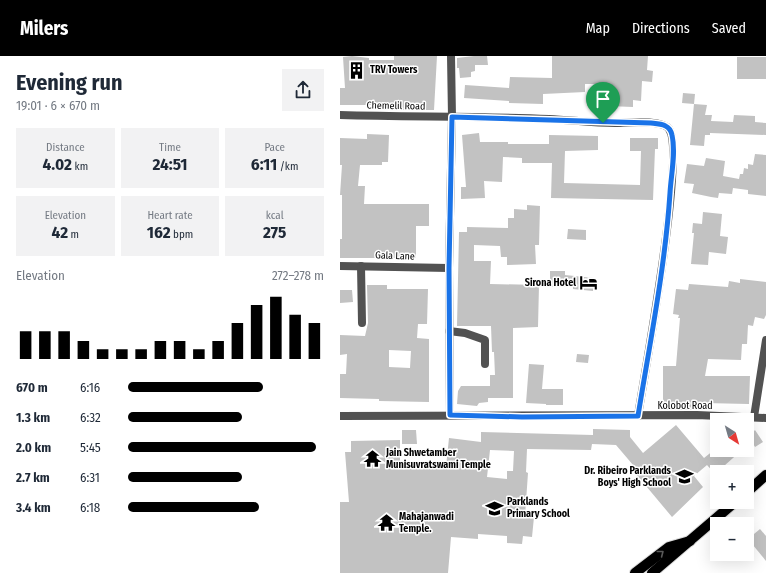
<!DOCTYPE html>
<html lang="en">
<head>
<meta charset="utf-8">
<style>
	:root { --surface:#fff; --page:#f2f2f3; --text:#1f2937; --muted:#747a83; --accent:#000 }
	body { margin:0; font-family:"Fira Sans Condensed",sans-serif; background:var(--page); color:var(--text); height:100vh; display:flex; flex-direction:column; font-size:15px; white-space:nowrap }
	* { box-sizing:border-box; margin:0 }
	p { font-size:13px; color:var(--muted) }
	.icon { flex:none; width:22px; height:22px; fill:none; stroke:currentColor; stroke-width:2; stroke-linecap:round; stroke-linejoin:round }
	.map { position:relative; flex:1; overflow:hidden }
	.details { display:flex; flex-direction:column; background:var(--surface); width:340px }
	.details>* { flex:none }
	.needle { width:26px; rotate:143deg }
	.buttons { position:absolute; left:370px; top:357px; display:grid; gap:8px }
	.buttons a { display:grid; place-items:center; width:44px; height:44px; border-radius:0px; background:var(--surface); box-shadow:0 4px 16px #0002; font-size:20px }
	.pin { position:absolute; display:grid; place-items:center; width:34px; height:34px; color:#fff; margin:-41px -17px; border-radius:50% 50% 50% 0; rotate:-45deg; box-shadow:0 0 4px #0007 }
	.pin .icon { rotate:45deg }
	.round { display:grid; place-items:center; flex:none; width:42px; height:42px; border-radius:0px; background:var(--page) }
	.overview { display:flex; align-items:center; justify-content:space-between; height:68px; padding:0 16px }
	h1 { font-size:22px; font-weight:700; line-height:30px }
	.figures { display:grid; grid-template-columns:repeat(3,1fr); gap:6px; height:68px; padding:4px 16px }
	.figures div { display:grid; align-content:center; border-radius:0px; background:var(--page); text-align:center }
	.figures b { font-size:17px; font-weight:700 }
	.figures small { font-size:11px; font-weight:400 }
	.figures p { font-size:11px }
	.chart { height:112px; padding:8px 16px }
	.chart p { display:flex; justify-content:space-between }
	.chart svg { width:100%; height:72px; margin-top:4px; stroke:var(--accent); stroke-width:6 }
	ul { padding:0 16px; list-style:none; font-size:13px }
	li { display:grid; grid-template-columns:64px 48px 1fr; align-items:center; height:30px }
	li i { height:10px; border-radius:5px; background:var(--accent) }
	header { display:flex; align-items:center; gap:24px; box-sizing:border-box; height:56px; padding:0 20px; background:var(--accent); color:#fff }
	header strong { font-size:19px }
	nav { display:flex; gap:22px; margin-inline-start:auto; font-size:14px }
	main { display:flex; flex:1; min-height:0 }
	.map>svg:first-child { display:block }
</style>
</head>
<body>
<header>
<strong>Milers</strong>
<nav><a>Map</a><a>Directions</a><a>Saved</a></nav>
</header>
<main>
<section class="details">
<div class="overview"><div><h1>Evening run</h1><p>19:01 · 6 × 670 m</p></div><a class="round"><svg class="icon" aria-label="share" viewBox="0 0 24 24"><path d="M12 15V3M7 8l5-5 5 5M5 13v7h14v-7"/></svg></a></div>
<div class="figures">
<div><p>Distance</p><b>4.02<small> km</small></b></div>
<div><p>Time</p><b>24:51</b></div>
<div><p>Pace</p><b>6:11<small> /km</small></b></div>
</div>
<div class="figures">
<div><p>Elevation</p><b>42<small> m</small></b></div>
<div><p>Heart rate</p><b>162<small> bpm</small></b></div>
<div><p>kcal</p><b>275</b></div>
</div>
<div class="chart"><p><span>Elevation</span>272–278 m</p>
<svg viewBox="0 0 160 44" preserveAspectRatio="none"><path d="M5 44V27M15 44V27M25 44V27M35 44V33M45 44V38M55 44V38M65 44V38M75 44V33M85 44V33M95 44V38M105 44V33M115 44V22M125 44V11M135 44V6M145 44V17M155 44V22"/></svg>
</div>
<ul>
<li><b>670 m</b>6:16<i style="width:69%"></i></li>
<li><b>1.3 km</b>6:32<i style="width:58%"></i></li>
<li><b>2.0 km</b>5:45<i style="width:96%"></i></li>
<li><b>2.7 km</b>6:31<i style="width:58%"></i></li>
<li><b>3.4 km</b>6:18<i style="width:67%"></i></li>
</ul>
</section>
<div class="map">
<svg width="426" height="517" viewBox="0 0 426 517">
	<rect width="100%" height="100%" fill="#fff"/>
	<g fill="#c2c2c2" fill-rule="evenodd">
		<path d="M12 0 29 2V4H54V0H97L94 54H60L59 49H0V32H5L3 1Z"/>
		<path d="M134 0H147L148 9H135V15L131 16V21L120 22 119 12H117V2Z"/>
		<path d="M212 0H308L307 14 313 15 312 26 302 25 301 45 293 44V51L268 50V43H261L262 28H245V36L203 38V48L169 47V45L124 42 125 29 169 32 170 21 212 22Z"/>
		<rect x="397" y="1" width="29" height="22"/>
		<path d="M343 37 355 38 354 48 342 47Z"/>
		<path d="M354 48 367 49 365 59H372L371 65 393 66 394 59 415 60V66L426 67V79L370 77V79H365L364 90 350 89Z"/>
		<path d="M139 77 140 86H168V88H209V79L258 80V94L225 95 224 127 300 129 301 95H290V82H318V93H315L313 144 211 142 212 107H182V102L163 101 162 126 144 125 145 142 121 143V131H126L122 79Z"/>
		<path d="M27 78 49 79 48 106H42V109H20L18 130H25L24 148H89V170H76V202H0V183H2V139H0L2 109H0V82L27 83Z"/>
		<path d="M415 98 426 99V140L408 138V134L393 132 392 138 379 137 378 142 371 141 352 137 354 128 344 127 347 108 364 110 366 102 385 105 383 120 399 123 400 118H403L404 112 408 113V108L413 109Z"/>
		<path d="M187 149 200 150 199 189H195L196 208 167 209V201H161L160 190 134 189V205H151L150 228 199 229 198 271 173 272V342H148V346L139 347 137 350 117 348 118 335 121 330H150V319H155L154 296H152L151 270H117L119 176H127V171L168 172V162H174V153L187 154Z"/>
		<path d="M363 156 382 158 380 180 388 181 386 198 369 196 368 209 351 208 354 177H352L353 167 362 168Z"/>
		<path d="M228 173 246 174V184L227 183Z"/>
		<path d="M210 215H225V219L254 222 253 235 233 233V231H210Z"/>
		<path d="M400 223 426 226V259L424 263 415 261 413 270 408 269 407 288H402L401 304 368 303 365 320H410L409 348 364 347 363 354H323V310H336L340 262H338L339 259 333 258 336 233 348 234 349 228 388 231 389 225 400 227Z"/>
		<path d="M27 229H47V233H88L87 268H78L77 282 89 283V346L39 345V343L0 342V318H6L7 298 0 299V279L25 280 28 267ZM49 294 71 295 70 312 49 311Z"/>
		<path d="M0 234H12L13 246 0 247Z"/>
		<path d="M237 298 249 299 248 307 236 306Z"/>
		<path d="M189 308 204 309 202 333H223V349H206V348L186 347Z"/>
		<path d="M336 369 364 402 374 394 378 399 384 394H402L375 418 367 409 354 420 363 431 332 461 296 418 299 416 276 389 252 388 251 394 187 393 186 416 188 417 185 460 194 461 192 481 183 480 182 488 167 487V480L138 478V483L111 481 108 517H0V446H9L5 396H11V385L60 384V408L106 411 109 382 141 386V376L253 379V373L290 374V381L303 397ZM150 394 174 395 173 415H167V423L147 421Z"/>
		<path d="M407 370 412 377 415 374 423 386 415 391 412 386 407 390Z"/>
		<path d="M62 374H76L77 388H62Z"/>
		<path d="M420 473 426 480V505L408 483Z"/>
	</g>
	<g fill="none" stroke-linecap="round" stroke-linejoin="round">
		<defs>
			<g id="primary">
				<path d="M407 436 426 419"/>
				<path d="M295 517 329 491 350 485"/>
				<path d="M312 517 395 446"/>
			</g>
		</defs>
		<use href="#primary" stroke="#dbdbdb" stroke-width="12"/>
		<g stroke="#525252" stroke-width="8">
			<path d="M0 59C70 61 140 60 209 63 231 64 253 67 275 67 286 67 322 63 329 73 346 96 304 319 298 360"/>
			<path d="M0 210 109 212"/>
			<path d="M21 210 22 267"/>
			<path d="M109 275 125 277 145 284V308"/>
			<path d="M110 359 109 212 112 61 111 0"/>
			<path d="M0 360 357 359 426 362"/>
			<path d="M414 361 426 284"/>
		</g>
		<use href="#primary" stroke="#000" stroke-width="10"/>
	</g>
	<defs><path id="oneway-chevron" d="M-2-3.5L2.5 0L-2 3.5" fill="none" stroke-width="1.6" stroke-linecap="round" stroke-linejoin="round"/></defs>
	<use stroke="#595959" href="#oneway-chevron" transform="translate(321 497) rotate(-38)"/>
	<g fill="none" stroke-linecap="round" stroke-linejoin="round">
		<defs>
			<path id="route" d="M112 61 311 67C320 68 330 68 332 79 336 97 331 119 330 137 325 212 310 286 298 360L182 361 110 359 109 212Z"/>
		</defs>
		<use href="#route" stroke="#fff" stroke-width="8"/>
		<use href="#route" stroke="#1a73e8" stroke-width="5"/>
	</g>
	<defs>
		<symbol id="building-bare" viewBox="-9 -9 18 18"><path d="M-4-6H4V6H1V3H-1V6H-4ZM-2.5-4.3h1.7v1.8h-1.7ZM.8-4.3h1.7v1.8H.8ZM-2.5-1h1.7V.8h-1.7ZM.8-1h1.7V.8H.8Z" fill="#000" stroke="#fff" stroke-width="2.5" paint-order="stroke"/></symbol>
		<symbol id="hotel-bare" viewBox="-9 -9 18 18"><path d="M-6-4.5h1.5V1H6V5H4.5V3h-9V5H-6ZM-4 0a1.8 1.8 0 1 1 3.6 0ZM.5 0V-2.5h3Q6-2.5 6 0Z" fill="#000" stroke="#fff" stroke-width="2.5" paint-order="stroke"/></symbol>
		<symbol id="temple-bare" viewBox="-9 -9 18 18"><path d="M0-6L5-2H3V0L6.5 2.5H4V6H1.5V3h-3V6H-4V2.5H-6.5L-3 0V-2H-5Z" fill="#000" stroke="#fff" stroke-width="2.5" paint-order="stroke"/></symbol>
		<symbol id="school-bare" viewBox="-9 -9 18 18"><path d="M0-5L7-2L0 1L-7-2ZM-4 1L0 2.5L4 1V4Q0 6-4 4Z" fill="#000" stroke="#fff" stroke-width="2.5" paint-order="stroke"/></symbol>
	</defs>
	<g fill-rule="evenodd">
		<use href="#building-bare" x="4" y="2" width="25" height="25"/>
		<use href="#hotel-bare" x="236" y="214" width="25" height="25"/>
		<use href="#temple-bare" x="20" y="390" width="25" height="25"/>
		<use href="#school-bare" x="332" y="408" width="25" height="25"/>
		<use href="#school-bare" x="142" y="440" width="25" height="25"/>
		<use href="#temple-bare" x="34" y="454" width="25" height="25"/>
	</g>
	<g text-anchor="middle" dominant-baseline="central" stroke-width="3" stroke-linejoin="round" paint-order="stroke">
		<g font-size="10" font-weight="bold" fill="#000" stroke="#fff" text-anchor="start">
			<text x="30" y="14">TRV Towers</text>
			<text x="236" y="227" text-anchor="end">Sirona Hotel</text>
			<text x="46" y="397">Jain Shwetamber<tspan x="46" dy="12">Munisuvratswami Temple</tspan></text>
			<text x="331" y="415" text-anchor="end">Dr. Ribeiro Parklands<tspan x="331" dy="12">Boys' High School</tspan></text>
			<text x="167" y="446">Parklands<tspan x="167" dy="12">Primary School</tspan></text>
			<text x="59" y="461">Mahajanwadi<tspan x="59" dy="12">Temple.</tspan></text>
		</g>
		<g font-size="10" fill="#000" stroke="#fff">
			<text transform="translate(56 50) rotate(1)">Chemelil Road</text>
			<text transform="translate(55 200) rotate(2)">Gala Lane</text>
			<text x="345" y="350">Kolobot Road</text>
		</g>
	</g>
</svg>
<div class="buttons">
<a><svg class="needle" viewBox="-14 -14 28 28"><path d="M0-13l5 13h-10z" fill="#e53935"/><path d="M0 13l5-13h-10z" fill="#747a83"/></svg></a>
<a>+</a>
<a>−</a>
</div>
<div class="pin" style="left:263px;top:67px;background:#1e9e55"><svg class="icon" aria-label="arrive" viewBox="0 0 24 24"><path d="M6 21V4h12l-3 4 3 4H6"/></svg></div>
</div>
</main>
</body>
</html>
